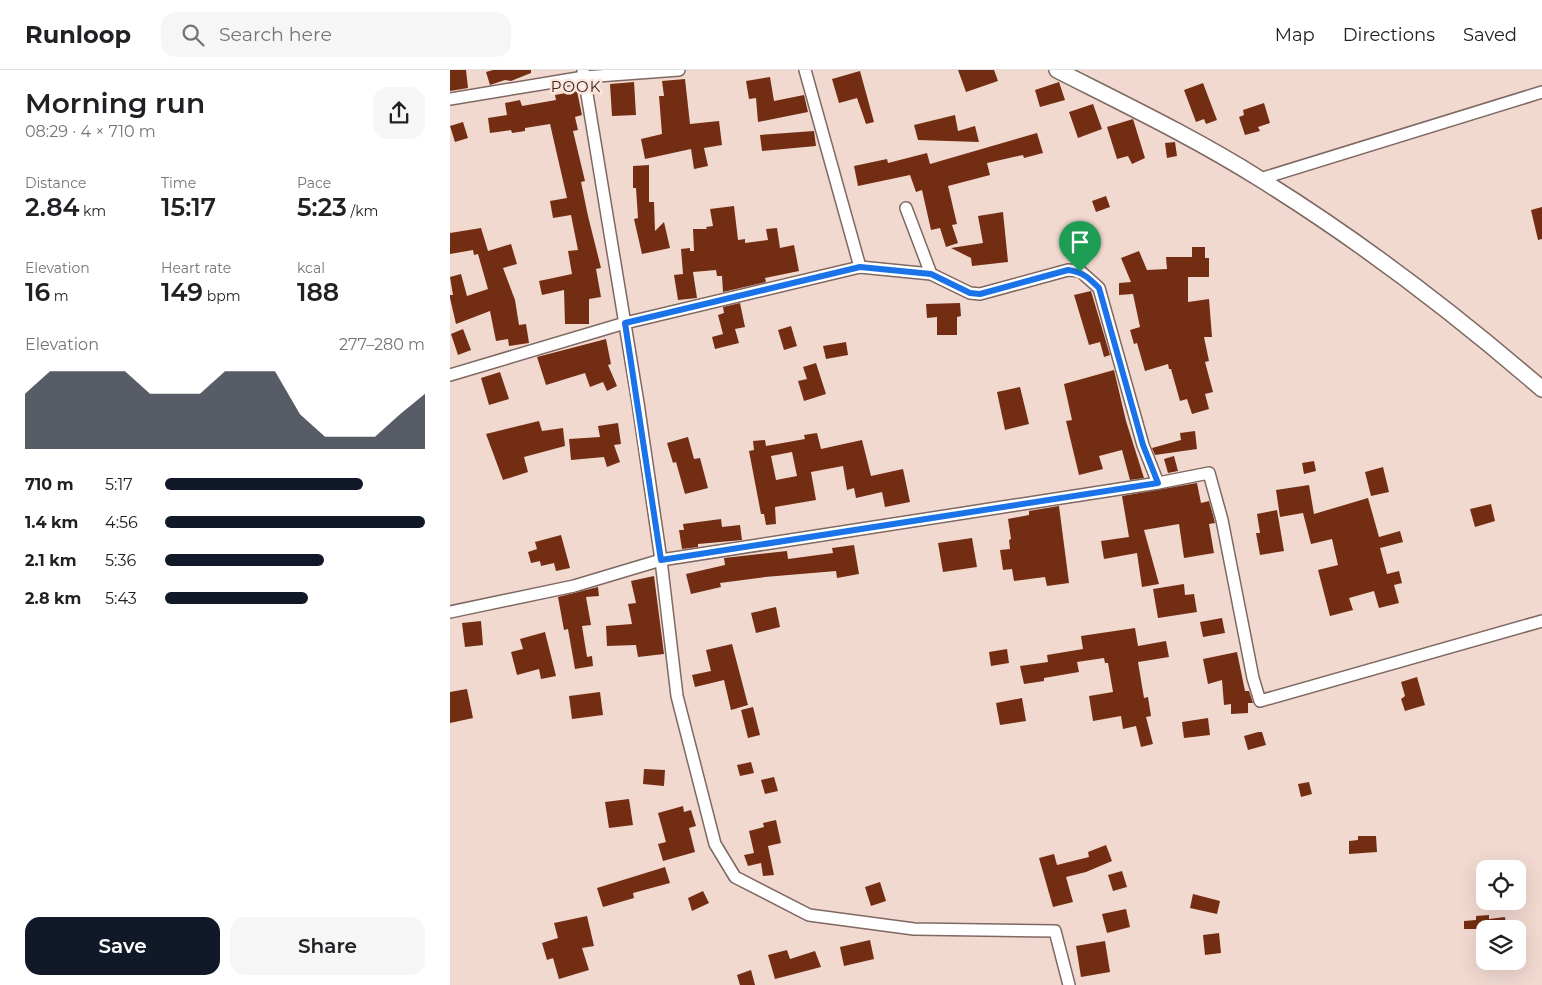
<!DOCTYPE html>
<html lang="en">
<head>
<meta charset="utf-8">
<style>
	:root { --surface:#fff; --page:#f6f6f6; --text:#202124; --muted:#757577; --line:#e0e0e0; --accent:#111827 }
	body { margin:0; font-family:Montserrat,sans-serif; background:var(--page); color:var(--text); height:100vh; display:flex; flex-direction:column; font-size:19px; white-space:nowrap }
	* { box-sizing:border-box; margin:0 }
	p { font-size:16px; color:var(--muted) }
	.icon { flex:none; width:28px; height:28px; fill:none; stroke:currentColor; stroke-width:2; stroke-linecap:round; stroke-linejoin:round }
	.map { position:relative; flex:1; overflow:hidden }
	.panel { display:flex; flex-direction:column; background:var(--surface); width:450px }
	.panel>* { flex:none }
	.tools { position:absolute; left:1026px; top:790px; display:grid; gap:10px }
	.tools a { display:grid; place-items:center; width:50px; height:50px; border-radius:10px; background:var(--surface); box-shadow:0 5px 20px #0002; font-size:25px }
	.pin { position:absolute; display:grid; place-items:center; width:42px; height:42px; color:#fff; margin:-51px -21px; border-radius:50% 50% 50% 0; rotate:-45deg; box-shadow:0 0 5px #0007 }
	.pin .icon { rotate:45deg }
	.round { display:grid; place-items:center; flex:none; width:52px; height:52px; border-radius:15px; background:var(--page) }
	.headline { display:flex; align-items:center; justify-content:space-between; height:85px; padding:0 25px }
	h1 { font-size:28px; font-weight:600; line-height:38px }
	.figures { display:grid; grid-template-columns:repeat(3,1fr); gap:8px; height:85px; padding:5px 25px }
	.figures div { display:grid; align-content:center }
	.figures b { font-size:25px; font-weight:600 }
	.figures small { font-size:14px; font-weight:400 }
	.figures p { font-size:14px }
	.chart { height:140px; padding:10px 25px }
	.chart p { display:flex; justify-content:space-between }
	.chart svg { width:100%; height:90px; margin-top:5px; fill:var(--accent); opacity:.7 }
	.button { display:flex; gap:10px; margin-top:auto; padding:10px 25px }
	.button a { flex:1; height:58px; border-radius:15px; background:var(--accent); color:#fff; font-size:20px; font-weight:600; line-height:58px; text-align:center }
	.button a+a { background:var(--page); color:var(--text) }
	ul { padding:0 25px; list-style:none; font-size:16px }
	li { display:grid; grid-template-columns:80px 60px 1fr; align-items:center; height:38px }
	li i { height:12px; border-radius:6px; background:var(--accent) }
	header { display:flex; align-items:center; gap:30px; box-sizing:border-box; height:70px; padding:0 25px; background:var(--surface); border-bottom:1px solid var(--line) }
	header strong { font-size:24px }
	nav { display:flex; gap:28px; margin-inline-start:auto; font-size:18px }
	.search { width:350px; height:45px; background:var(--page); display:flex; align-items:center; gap:12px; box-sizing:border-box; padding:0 18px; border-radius:15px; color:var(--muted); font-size:19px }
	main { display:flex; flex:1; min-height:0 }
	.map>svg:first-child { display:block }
</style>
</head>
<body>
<header>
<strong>Runloop</strong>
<div class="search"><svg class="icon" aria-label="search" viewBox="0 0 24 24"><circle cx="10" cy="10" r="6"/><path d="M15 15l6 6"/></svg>Search here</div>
<nav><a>Map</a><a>Directions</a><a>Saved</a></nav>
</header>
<main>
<section class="panel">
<div class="headline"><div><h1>Morning run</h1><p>08:29 · 4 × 710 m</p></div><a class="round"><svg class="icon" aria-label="share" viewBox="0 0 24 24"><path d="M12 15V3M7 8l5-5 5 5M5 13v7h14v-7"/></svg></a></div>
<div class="figures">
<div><p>Distance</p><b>2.84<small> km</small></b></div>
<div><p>Time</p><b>15:17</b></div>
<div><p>Pace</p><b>5:23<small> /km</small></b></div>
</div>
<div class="figures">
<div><p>Elevation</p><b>16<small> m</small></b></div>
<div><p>Heart rate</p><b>149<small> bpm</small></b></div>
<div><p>kcal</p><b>188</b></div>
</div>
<div class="chart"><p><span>Elevation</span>277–280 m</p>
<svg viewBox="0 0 160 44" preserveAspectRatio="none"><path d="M0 44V17L10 6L20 6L30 6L40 6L50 17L60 17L70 17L80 6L90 6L100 6L110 27L120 38L130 38L140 38L150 27L160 17V44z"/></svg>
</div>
<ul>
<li><b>710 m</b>5:17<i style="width:76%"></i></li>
<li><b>1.4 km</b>4:56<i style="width:100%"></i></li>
<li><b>2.1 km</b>5:36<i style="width:61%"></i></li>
<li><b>2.8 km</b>5:43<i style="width:55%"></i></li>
</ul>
<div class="button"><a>Save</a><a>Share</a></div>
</section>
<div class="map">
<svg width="1092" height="915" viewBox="0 0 1092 915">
	<rect width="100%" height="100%" fill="#f1d9d0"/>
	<g fill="#732d12" fill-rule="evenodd">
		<path d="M0 0H16L18 18 0 21Z"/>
		<path d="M43 0H81V3L61 11 55 10 40 15 36 2Z"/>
		<path d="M508 0H544L548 11 516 22Z"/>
		<path d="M410 1 424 52 416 54 407 28 389 33 382 9Z"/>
		<path d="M320 7 324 31 354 25 358 42 308 52 306 28 299 29 296 11Z"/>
		<path d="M235 9 240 54 269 51 272 75 254 78 258 96 244 99 241 79 195 89 191 69 212 64 209 26H214L212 11Z"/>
		<path d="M184 12 186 45 162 46 160 14Z"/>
		<path d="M609 12 615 30 590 37 585 20Z"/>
		<path d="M753 13 767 50 756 54 754 49 746 52 734 20Z"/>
		<path d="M127 21 132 45 125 47 128 60 123 61 135 111 131 112 138 146 151 198 146 199 151 227 139 229V254H115L114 220 92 225 89 211 122 204 118 181 128 180 121 145 103 148 100 131 117 128 100 54 75 58V61L62 63 61 60 40 63 38 48 57 45 55 33 70 30 72 36 106 30 105 25Z"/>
		<path d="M814 33 820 53 808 57 810 61 795 65 789 47 794 45 793 40Z"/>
		<path d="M643 34 652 59 628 68 619 42Z"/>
		<path d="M505 45 508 61 525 56 529 72 468 70 464 55Z"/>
		<path d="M683 49 695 88 682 94 678 86 667 89 657 57Z"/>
		<path d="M13 52 18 68 5 72 0 56Z"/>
		<path d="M364 61 366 76 312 81 310 65Z"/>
		<path d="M587 63 593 83 574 88 573 85 537 93 540 105 498 116 507 154 502 155 508 173 496 177 490 158 481 160 472 120 466 122 460 105 408 116 404 96 437 89 438 93 477 83 480 94Z"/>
		<path d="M725 72 727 86 717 88 715 73Z"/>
		<path d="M199 95V132H204L205 161 214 152 220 178 192 184 184 149 188 148 186 118H183V96Z"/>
		<path d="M656 126 660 137 646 142 642 131Z"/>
		<path d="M284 136 288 170 295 169V173L318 170 316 159 327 158 330 178 344 175 349 201 315 208 316 212 273 222 272 206H267L266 200 243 202 247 228 228 230 224 205 233 204 231 179 240 178V181H244L243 159H257L256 157 263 156 260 139Z"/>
		<path d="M1092 137V169L1088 170 1081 140Z"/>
		<path d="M553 142 558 192 522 196 521 188 501 178 533 173 528 146Z"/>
		<path d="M31 158 38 181 61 174 67 194 53 198 65 230 69 255 76 254 79 273 59 276 58 269 46 271 40 241 6 254 0 228V225H3L0 207 11 204 17 226 38 219 28 184 24 185 23 180 0 184V163Z"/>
		<path d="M742 177H755V188H759V207H738V232L759 229 762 267H754L759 291 755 292 763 322 755 324 759 339 742 344 737 329 730 331 721 299H719L718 294 695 301 687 273 684 274 680 260 690 257 683 224 669 225V213L681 212 671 188 689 181 697 200 717 199 716 187H742Z"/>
		<path d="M641 221 660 285 654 287 650 272 639 275 624 225Z"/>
		<path d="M290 233 295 257 285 259 289 273 265 279 262 267 273 264 268 245 274 243 273 237Z"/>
		<path d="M510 233 511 246 507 247V265H487V247L477 248 476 234Z"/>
		<path d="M341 256 347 276 334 280 328 260Z"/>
		<path d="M13 259 21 280 8 285 1 264Z"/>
		<path d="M156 269 161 294 158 295 167 316 157 321 153 312 140 317 135 303 96 315 87 287Z"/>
		<path d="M396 272 398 285 376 289 373 276Z"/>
		<path d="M366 293 376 324 354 331 348 311 357 309 353 297Z"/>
		<path d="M664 300 676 351 694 408 680 410 672 380 649 386 653 399 629 405 616 351 622 350 614 314Z"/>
		<path d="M50 302 59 329 39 335 31 308Z"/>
		<path d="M570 317 579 354 555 360 547 322Z"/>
		<path d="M89 351 92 361 113 358 115 376 74 387 78 402 53 410 36 364Z"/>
		<path d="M168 353 171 374 164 375 170 392 157 397 154 387 121 390 119 369 150 367 148 356Z"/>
		<path d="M745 361 747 379 705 385 702 378 731 370 730 363Z"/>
		<path d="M367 363 371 379 412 370 421 406 453 399 460 432 435 437 432 422 406 428 404 418 397 420 393 396 361 402 366 430 325 437 326 454 316 455 314 444H311L299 381 304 380 303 371 315 370 316 376 355 369 354 365ZM342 382 347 406 326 410 321 386Z"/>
		<path d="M238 367 244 389 250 388 258 418 235 424 226 392 223 393 217 373Z"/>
		<path d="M724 386 728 401 718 403 714 389Z"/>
		<path d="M864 391 866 401 854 404 852 393Z"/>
		<path d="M933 397 939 422 921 426 915 402Z"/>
		<path d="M747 413 751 433 759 431 763 445 765 453 759 454 764 483 734 488 729 454 694 460 709 514 692 517 687 483 654 489 651 471 679 467 672 426Z"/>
		<path d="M859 415 864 444 918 428 929 467 950 461 953 472 930 478 937 504 949 501 952 513 944 515 949 533 929 538 924 521 899 528 903 540 880 546 868 500 888 495 882 469 861 474 853 443 830 447 826 420Z"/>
		<path d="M1041 434 1045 451 1025 457 1020 439Z"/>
		<path d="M609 436 619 513 597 516 595 507 564 511 562 499 553 500 550 480 560 479 559 470 561 469 558 449 579 445V441Z"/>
		<path d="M827 440 834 481 810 485 806 463H810L807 444Z"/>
		<path d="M271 449 272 457 290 455 292 470 248 474V477L232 479 229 460H234L233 454Z"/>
		<path d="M111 465 120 498 106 501 104 493 91 496 90 491 81 493 78 482 87 479 85 472Z"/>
		<path d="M522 468 527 497 493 502 488 473Z"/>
		<path d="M404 475 409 504 387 508 386 501 315 507 270 513 271 517 241 524 236 504 275 495 274 488 337 481 338 489 383 483 382 478Z"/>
		<path d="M204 506 214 584 188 587 186 575 157 576 156 556 182 554 178 534 186 533 181 511Z"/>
		<path d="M734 514 735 525 744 524 747 542 708 548 703 519Z"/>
		<path d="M148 517 149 526 136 527 141 555 132 556 137 587 142 586 143 596 125 599 118 559 114 560 108 527Z"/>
		<path d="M326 537 330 557 306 563 301 543Z"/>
		<path d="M772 548 775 563 753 567 750 552Z"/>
		<path d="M31 551 33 575 15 577 12 553Z"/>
		<path d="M685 558 688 576 716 571 719 587 688 592 694 628 698 627 701 646 696 647 703 674 691 677 686 656 673 659 671 646 643 651 639 626 663 622 658 593H655L654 588 627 592 629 602 594 608V611L574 614 570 596 598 592 597 585 633 579 631 566Z"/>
		<path d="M95 562 106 606 91 609 89 599 67 605 61 582 73 579 70 569Z"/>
		<path d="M282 574 298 635 281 640 274 610 245 617 242 605 261 601 256 580Z"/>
		<path d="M557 579 559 593 541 596 539 582Z"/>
		<path d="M787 582 795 621H799L803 633H798V643L781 644V634L774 635 772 610 758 614 753 589Z"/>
		<path d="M967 607 975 635 955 641 951 629 955 626 951 612Z"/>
		<path d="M17 619 23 648 0 653V622Z"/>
		<path d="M150 622 153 645 122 649 119 626Z"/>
		<path d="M572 628 576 651 550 655 546 633Z"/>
		<path d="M303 637 310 665 298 668 291 640Z"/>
		<path d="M758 648 760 665 734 668 732 652Z"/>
		<path d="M808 662H812L816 675 798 680 794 666Z"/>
		<path d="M301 692 304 703 290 706 287 695Z"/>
		<path d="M194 699 215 700 214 716 193 714Z"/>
		<path d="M324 707 328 721 315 724 311 710Z"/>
		<path d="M859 712 862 724 851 727 848 714Z"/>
		<path d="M179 729 183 755 159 758 155 732Z"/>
		<path d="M233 736 234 742 241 740 246 756 239 758 245 782 213 791 208 774 216 772 208 743Z"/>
		<path d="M326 750 331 773 318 776 324 805 313 806 311 793 298 796 294 785 304 783 299 761 314 757 313 753Z"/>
		<path d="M908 766H926L927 782 899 784V771L908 770Z"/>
		<path d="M656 775 662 791 636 802 616 807 623 832 603 837 589 788 604 784 607 795 639 787 638 782Z"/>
		<path d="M215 797 220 813 183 823 184 828 153 837 147 818Z"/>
		<path d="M672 801 677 817 663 821 658 805Z"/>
		<path d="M430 812 436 831 421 836 415 817Z"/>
		<path d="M253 821 259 833 242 841 238 828Z"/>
		<path d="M743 824 770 831 767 844 740 838Z"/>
		<path d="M676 839 680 857 657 863 652 844Z"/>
		<path d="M1039 845V849L1055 847 1056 859H1014V851L1026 850V846Z"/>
		<path d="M137 846 144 876 132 878 139 900 109 909 103 888 97 890 92 873 108 868 104 853Z"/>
		<path d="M769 863 771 883 755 885 753 865Z"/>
		<path d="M420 870 424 889 394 896 390 877Z"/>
		<path d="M655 871 660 902 631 907 626 876Z"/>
		<path d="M337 880 340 889 365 881 371 897 325 909 318 885Z"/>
		<path d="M301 900 305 915H290L287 905Z"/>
	</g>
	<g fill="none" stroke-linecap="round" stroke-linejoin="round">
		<defs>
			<g id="street">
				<path d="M133 0 188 333 211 490 227 626 265 774 285 807 359 845 464 859 605 861 619 915"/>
				<path d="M355 0 410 197"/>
				<path d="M0 29 134 7 229 0"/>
				<path d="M810 109 1092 22"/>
				<path d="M456 138 481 204"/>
				<path d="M0 305 175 253 410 197 481 204 520 223 530 224 618 200 630 201 649 218 693 375 708 413"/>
				<path d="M0 542 124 516 211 490 708 413 759 403 772 450 803 608 810 631 1092 551"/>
			</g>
			<path id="secondary" d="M607 0C676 35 745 68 810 109 910 171 1003 242 1092 319"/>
		</defs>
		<use href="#street" stroke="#7e6861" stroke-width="14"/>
		<use href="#secondary" stroke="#7e6861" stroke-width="18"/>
		<use href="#street" stroke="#fff" stroke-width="11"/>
		<use href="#secondary" stroke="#fff" stroke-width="15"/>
	</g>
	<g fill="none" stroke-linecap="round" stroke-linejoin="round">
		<defs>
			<path id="route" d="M410 197 481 204 520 223 530 224 618 200C633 202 639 208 649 218L693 375 708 413 211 490 175 253Z"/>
		</defs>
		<use href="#route" stroke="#fff" stroke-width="10"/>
		<use href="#route" stroke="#1a73e8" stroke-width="6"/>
	</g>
	<g text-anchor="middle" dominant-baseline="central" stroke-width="5" stroke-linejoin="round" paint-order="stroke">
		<g font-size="15" letter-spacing="1" fill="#392721" stroke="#ffe6dd">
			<text x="126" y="16">POOK</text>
		</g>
	</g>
</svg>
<div class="tools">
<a><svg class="icon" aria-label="locate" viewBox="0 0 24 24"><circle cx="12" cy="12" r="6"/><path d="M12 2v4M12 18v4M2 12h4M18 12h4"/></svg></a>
<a><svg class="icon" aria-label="layers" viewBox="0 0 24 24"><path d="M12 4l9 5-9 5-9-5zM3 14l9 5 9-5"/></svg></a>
</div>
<div class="pin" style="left:630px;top:202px;background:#1e9e55"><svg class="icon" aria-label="arrive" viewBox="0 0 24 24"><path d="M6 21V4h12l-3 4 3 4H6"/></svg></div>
</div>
</main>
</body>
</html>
